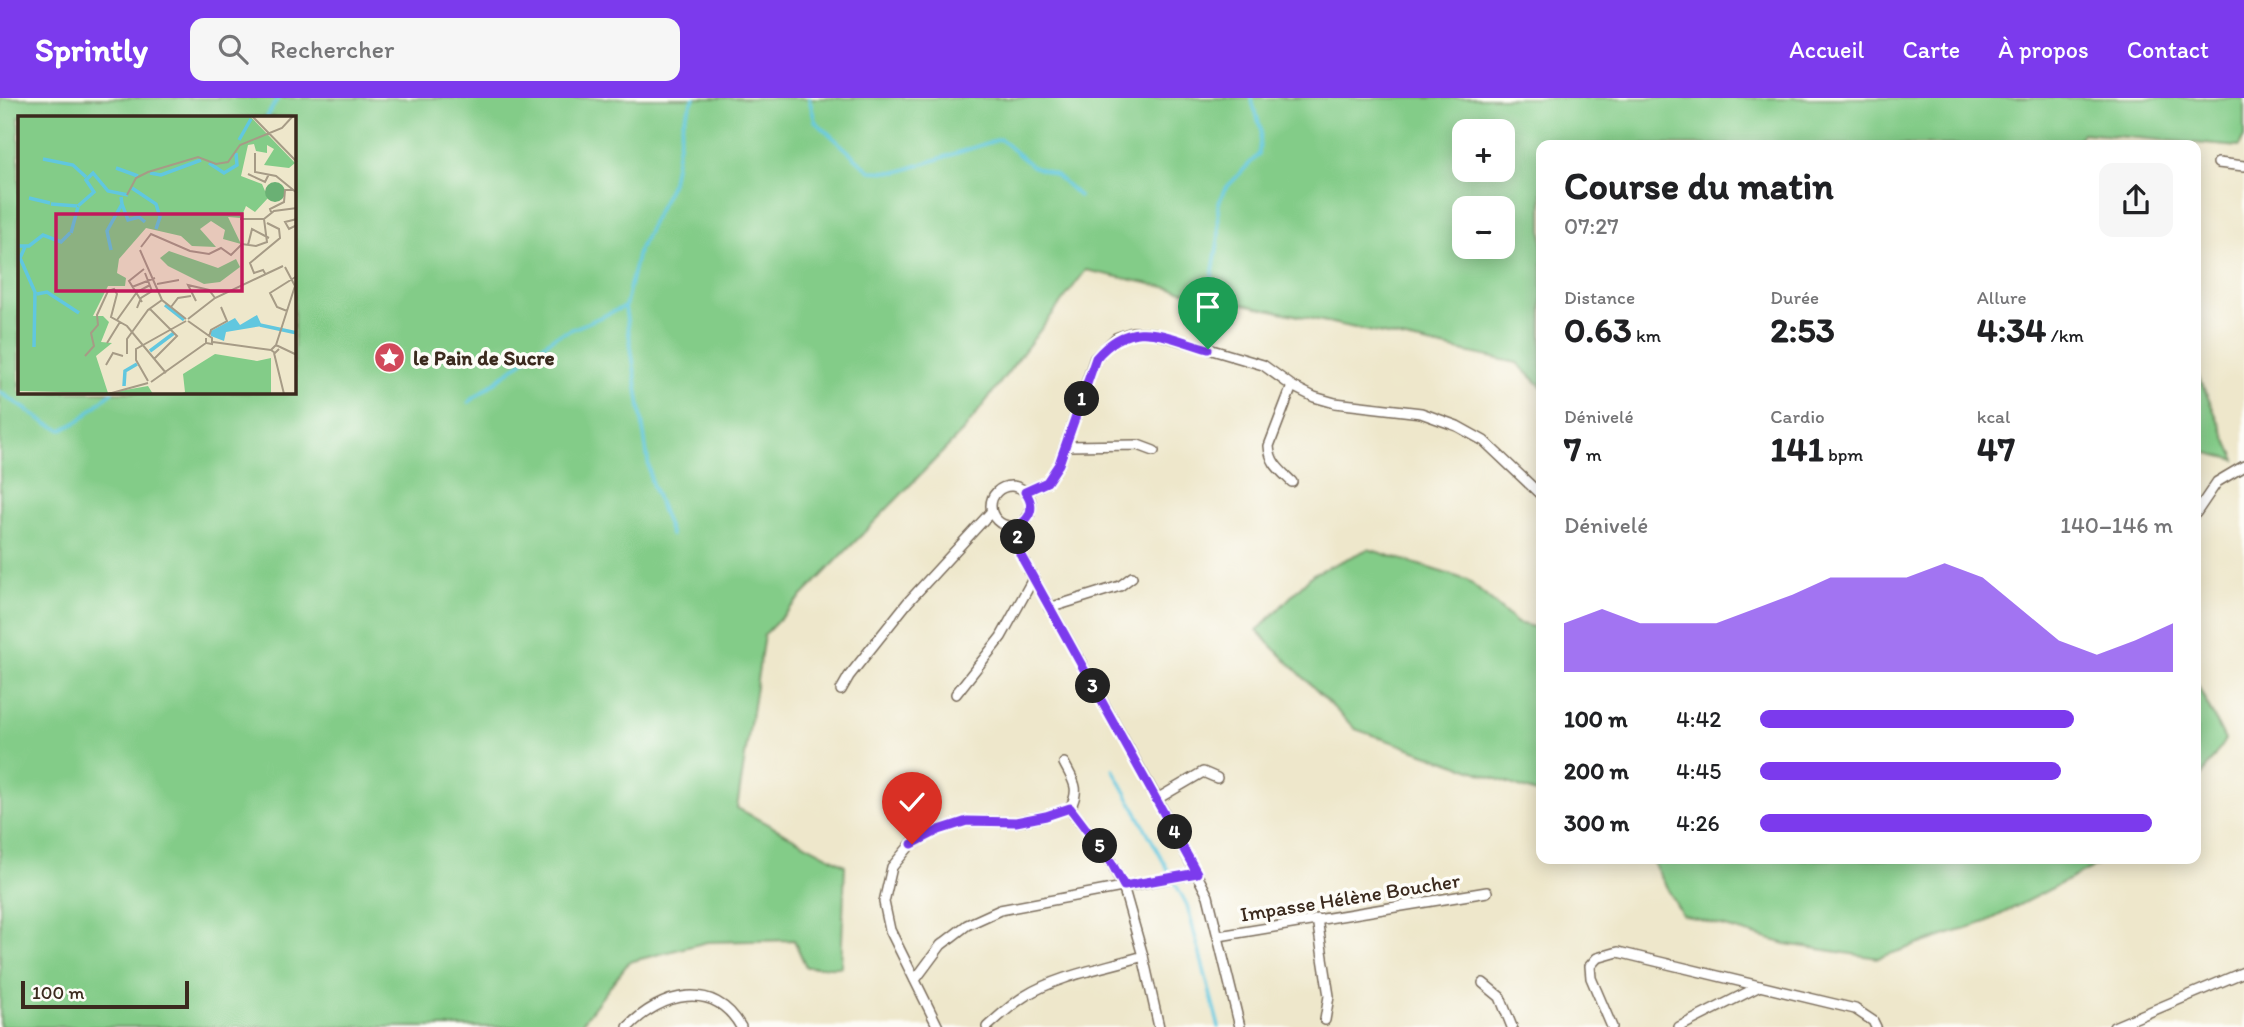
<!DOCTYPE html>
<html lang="fr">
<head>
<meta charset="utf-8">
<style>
	:root { --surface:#fff; --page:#f6f6f6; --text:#202124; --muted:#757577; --accent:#7c3aed }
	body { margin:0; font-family:Itim,sans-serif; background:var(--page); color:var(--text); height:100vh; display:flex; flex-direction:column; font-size:26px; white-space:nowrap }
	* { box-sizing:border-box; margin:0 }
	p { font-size:23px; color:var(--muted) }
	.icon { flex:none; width:38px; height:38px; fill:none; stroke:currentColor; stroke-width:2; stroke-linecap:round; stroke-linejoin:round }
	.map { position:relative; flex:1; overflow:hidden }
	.sheet { position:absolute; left:1536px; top:42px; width:665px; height:724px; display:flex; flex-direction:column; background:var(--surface); border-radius:14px; box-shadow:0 4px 18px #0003 }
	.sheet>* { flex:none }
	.fabs { position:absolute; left:1452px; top:21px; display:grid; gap:14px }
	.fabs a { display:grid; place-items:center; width:63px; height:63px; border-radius:14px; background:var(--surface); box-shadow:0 4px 18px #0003; font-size:35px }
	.scale { position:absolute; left:21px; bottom:18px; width:168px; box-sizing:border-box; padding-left:7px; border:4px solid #3b2a1e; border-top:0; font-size:19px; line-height:24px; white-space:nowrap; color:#3b2a1e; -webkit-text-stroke:5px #fdfcf7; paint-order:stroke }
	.pin { position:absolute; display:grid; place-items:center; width:60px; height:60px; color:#fff; margin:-72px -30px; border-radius:50% 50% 50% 0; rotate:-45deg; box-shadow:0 0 7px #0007 }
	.pin .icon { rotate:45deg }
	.km { position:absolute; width:35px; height:35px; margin:-18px; border-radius:50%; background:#222; color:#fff; font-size:19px; line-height:35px; text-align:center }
	.round { display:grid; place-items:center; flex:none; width:74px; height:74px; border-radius:14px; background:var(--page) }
	.headline { display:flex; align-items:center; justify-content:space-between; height:119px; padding:0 28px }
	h1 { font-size:38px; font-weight:700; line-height:52px }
	.stats { display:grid; grid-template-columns:repeat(3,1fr); gap:10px; height:119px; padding:7px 28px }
	.stats div { display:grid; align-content:center }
	.stats b { font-size:35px; font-weight:700 }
	.stats small { font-size:19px; font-weight:400 }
	.stats p { font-size:19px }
	.chart { height:196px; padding:14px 28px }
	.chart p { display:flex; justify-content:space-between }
	.chart svg { width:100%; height:126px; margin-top:7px; fill:var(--accent); opacity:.7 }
	ul { padding:0 28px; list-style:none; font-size:23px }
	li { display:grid; grid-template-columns:112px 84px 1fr; align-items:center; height:52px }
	li i { height:18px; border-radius:9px; background:var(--accent) }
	header { display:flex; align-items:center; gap:42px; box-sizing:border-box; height:98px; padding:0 35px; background:var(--accent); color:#fff }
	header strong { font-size:33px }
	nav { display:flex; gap:38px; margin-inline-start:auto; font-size:24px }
	.search { width:490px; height:63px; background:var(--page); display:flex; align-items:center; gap:18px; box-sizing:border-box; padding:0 24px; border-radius:14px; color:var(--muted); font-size:26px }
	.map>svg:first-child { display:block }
</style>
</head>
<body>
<header>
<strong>Sprintly</strong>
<div class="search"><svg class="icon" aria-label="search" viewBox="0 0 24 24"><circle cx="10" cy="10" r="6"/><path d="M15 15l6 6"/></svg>Rechercher</div>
<nav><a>Accueil</a><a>Carte</a><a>À propos</a><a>Contact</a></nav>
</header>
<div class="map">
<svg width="2244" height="929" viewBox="0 0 2244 929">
	<rect width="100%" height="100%" fill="#fdfcf7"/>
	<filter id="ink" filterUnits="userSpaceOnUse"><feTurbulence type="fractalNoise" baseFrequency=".0143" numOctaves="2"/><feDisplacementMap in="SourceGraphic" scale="14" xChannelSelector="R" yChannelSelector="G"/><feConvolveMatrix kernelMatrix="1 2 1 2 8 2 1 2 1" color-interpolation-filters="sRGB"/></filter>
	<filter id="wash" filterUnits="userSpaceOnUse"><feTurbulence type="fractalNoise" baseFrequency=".00686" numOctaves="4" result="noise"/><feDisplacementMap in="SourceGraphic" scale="28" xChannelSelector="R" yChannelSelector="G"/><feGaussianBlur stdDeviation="1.57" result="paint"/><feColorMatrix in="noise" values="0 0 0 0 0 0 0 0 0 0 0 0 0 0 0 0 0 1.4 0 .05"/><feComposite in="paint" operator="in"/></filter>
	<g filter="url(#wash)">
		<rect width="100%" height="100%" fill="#eee7cb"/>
		<g fill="#83cc88" stroke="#5f7b53" stroke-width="2" fill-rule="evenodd">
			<path d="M0 0H2244V39L2239 49 2082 35 2076 47H1542V289L1517 265 1086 172 964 332 764 537 737 710 845 767 841 869H806L794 842 707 844 629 864 579 929H0ZM294 19V294H19V19ZM1465 33H1503V72H1465ZM1465 110H1503V149H1465Z"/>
			<path d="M2196 273 2236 362 2196 352Z"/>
			<path d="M1368 451 1467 482 1517 525 1542 531V697L1355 631 1257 533 1313 476Z"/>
			<path d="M2196 584 2225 642 2196 686Z"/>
			<path d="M1651 761H2109L1986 824 1878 860 1786 846 1682 817Z"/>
		</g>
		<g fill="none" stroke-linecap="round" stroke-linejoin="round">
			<g stroke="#61c7df" stroke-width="3.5">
				<path d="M809 0 815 23 870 73 898 74 1000 41 1032 68 1056 77 1079 98"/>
				<path d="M267 19 278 0"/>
				<path d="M1212 179 1219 138 1218 108 1224 92 1259 56 1261 31 1251 0"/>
				<path d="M0 294 46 325 62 332 79 323 112 294"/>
				<path d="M469 304 554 239 624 209"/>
				<path d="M671 437 651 383 625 209 638 154 672 84 683 23 694 0"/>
				<path d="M1113 671 1187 807 1219 929"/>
			</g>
		</g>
	</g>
	<g filter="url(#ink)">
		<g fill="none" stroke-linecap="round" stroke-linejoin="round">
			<defs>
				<g id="street">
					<path d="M2218 65 2244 68"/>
					<path d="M1067 348 1138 347 1154 353"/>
					<path d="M1292 384C1280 372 1270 365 1269 348L1292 288"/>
					<circle cx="1011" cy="408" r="20"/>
					<path d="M1025 394 1047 384 1059 366 1095 260 1116 240 1133 234 1154 235 1263 267 1292 288 1314 299 1335 305 1421 315 1457 328 1484 343 1542 398"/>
					<path d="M2196 415 2217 384 2244 368"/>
					<path d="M1017 428 1020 456 1157 701 1208 798 1240 929"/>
					<path d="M1049 510 1120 488 1132 479"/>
					<path d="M841 592 849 578 908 504 991 414"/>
					<path d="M956 596 1001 539 1033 481"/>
					<path d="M1157 701 1203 674 1217 680"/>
					<path d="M1070 710 1111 764 1123 788 1143 858 1159 929"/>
					<path d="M1317 821 1329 898 1325 922"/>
					<path d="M1219 838 1487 794"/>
					<path d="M915 882 941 847 967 827 1000 812 1197 775"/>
					<path d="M1483 885 1500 899 1512 929"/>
					<path d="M628 929C661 895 714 881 741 929"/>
					<path d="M938 929 890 832 884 804 892 769 912 745 939 732 967 723 1016 724 1046 718 1070 710C1081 690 1073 683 1064 665"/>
					<path d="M987 929C999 918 1011 907 1025 898 1059 877 1105 870 1143 858"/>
					<path d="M1612 929 1591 880 1590 868 1597 860 1618 854 1855 911 1873 923 1876 929"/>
					<path d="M1679 929 1760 888"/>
					<path d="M2114 929 2244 874"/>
				</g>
			</defs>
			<use href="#street" stroke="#7a6c5b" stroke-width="12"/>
			<use href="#street" stroke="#fff" stroke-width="9"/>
		</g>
	</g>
	<g fill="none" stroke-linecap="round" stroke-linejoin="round" filter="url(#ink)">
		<defs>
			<path id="route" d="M912 746 939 732 967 723 1016 724 1046 718 1070 710 1111 764 1124 788 1197 775 1020 456 1017 428C1032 421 1035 407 1025 394L1047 384 1059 366 1096 260C1132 218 1163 238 1208 251"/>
		</defs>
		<use href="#route" stroke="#fff" stroke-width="14"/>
		<use href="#route" stroke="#7c3aed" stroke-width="9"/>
	</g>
	<defs>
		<symbol id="sight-disc" viewBox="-11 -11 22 22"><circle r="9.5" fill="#d1495b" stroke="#fdfcf7"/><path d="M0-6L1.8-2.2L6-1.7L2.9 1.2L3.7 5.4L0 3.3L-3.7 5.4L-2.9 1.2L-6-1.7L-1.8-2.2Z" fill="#fff"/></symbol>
	</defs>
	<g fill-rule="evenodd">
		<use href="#sight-disc" x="372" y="242" width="35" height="35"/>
	</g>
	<g text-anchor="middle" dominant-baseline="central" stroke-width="7" stroke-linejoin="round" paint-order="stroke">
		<g font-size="21" font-weight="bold" fill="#3b2a1e" stroke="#fdfcf7" text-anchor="start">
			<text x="413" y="259">le Pain de Sucre</text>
		</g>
		<g font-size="21" fill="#3b2a1e" stroke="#fdfcf7">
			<text transform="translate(1350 799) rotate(-9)">Impasse Hélène Boucher</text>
		</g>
	</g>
	<g transform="translate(18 18)">
		<rect width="278" height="278" fill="#eee7cb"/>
		<path d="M0 0H232L277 47 271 52 246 49 256 33 249 29V37L238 35 236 28 230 29 223 60 244 68 250 82 237 96 228 90 223 102 210 101 223 128 205 123 207 114 193 105 182 113 198 131 174 130 163 120 128 112 101 143 99 157 108 162 107 170H90L75 200H85L91 206 83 226 94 227 78 240 90 277 130 270 135 278 0 275ZM151 135 200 152 218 143 222 151 202 166 186 168 150 150 142 142ZM197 238 239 245 253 242V278H162L167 276 165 258Z" fill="#83cc88"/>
		<path d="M247 76a10 10 0 1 1 20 0a10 10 0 1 1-20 0Z" fill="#6ab074"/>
		<path d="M239 199 244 210 208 216 206 225 193 220V215L217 202 222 209Z" fill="#61c7df"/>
		<path fill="none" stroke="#61c7df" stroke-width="3.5" d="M221 24 233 3M25 43 55 49 68 61M191 47 206 57 219 49 218 37M98 52 120 60M132 57 143 59 183 44M114 72 138 88 142 101 138 113M11 82 32 87M33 88 59 90M104 88 110 104 121 101 127 106M60 90 76 76 68 64 75 57 90 75 110 79M53 117 60 91M0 130H11L25 119 43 126 52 117M7 131 2 142 17 176 16 231M93 134 89 115 104 88 103 81M19 178 29 176 61 197M147 189 166 204M242 209 279 217M132 235 156 217M106 270 107 255 119 248"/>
		<path fill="none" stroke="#a69b86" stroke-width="2" d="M234 0 279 46M237 37V56L258 60 279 77M230 58 247 66 251 58M109 79 118 62 130 56 180 41 198 48 210 46 222 29 264 12 275 0M253 96 252 93 266 86 267 74H275M222 103H246M246 103 256 95 279 92M279 103 267 106 271 113 279 109M230 129 234 113 251 122M123 131 133 118 172 135 191 138 203 132 213 139 224 128 238 130 249 126 246 103M122 134 144 184 168 203M267 151 277 170M248 159 245 154 236 157 232 147 262 122 261 113 249 107M139 168 161 164M114 171 137 162M178 185 170 169 191 174 197 182M124 186 111 165 126 153M153 191 160 182 173 180M119 192 123 182 134 175 127 157M132 193 159 220 136 243M269 195 259 191 252 177 279 160M170 203 197 182 265 150M99 204 119 176 132 169M170 205 194 222V228L188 227V222M191 221 193 214 209 205 203 191M195 226 253 234M89 227 102 206M258 229 277 170M261 233 257 237 253 234 258 229 279 239M256 237 266 278M109 238V223L130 194 144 184M67 240 76 230 73 217 80 209 79 199 90 175 96 173 99 178 93 201 109 210 148 257M88 249 95 237 105 240M130 265 118 244V233L168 205M133 266 188 227M90 278 130 267"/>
		<path fill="#c2185b" fill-opacity="0.15" stroke="#c2185b" stroke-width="3.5" d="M38 98H224V175H38Z"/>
		<rect width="278" height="278" fill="none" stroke="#3b2a1e" stroke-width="3.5"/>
	</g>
</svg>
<div class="fabs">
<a>+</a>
<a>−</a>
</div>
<div class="scale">100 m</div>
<div class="pin" style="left:1208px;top:251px;background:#1e9e55"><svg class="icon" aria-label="arrive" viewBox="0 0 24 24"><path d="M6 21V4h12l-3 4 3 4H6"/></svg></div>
<div class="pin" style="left:912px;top:746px;background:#d93025"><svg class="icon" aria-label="check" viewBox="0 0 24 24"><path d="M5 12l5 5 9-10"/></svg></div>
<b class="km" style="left:1082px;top:301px">1</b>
<b class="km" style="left:1018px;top:439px">2</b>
<b class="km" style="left:1093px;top:588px">3</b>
<b class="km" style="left:1175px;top:734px">4</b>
<b class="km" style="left:1100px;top:748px">5</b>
<section class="sheet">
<div class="headline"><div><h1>Course du matin</h1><p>07:27</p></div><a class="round"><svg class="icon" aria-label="share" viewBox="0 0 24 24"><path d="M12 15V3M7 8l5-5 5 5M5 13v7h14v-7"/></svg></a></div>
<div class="stats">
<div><p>Distance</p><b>0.63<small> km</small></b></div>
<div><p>Durée</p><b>2:53</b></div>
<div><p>Allure</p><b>4:34<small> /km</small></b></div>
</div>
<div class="stats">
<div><p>Dénivelé</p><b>7<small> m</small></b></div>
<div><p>Cardio</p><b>141<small> bpm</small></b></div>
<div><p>kcal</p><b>47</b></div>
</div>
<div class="chart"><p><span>Dénivelé</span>140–146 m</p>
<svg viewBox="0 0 160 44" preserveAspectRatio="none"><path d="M0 44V27L10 22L20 27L30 27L40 27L50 22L60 17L70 11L80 11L90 11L100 6L110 11L120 22L130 33L140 38L150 33L160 27V44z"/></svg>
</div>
<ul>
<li><b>100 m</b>4:42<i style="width:76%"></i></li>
<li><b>200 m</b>4:45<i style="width:73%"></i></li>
<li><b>300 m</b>4:26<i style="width:95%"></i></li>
</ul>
</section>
</div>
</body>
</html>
